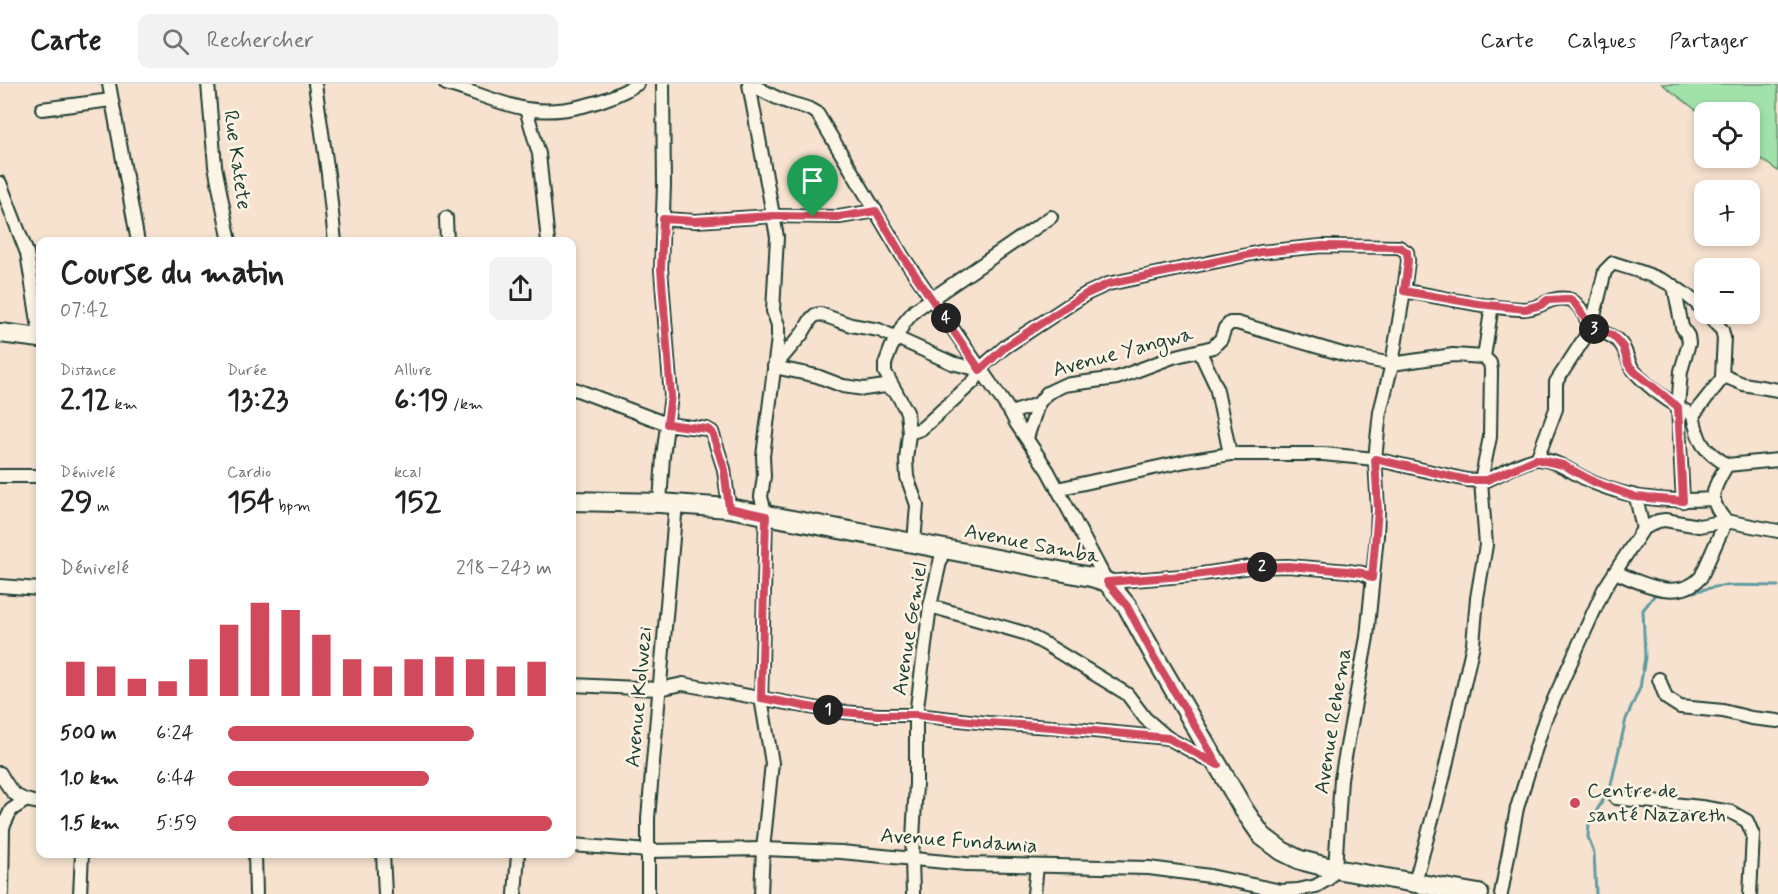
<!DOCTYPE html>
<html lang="fr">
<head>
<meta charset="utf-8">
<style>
	:root { --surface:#fff; --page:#f2f2f2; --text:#222; --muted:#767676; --line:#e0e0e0; --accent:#d1495b }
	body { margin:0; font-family:Mynerve,sans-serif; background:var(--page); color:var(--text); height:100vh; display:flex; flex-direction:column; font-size:22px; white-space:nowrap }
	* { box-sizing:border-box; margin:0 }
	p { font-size:20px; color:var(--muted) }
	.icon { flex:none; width:33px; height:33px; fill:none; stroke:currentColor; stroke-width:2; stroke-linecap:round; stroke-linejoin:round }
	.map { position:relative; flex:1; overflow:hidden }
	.sheet { position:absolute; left:36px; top:153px; width:540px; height:621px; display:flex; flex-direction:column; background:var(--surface); border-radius:12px; box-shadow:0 3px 9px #0003 }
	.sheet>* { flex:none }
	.buttons { position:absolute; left:1694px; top:18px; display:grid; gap:12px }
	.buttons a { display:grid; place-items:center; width:66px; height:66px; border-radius:12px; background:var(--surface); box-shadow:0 3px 9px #0003; font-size:30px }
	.pin { position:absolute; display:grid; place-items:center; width:51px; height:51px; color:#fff; margin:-62px -26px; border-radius:50% 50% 50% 0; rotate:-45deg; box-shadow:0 0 6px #0007 }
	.pin .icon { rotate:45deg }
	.km { position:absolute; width:30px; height:30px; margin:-15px; border-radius:50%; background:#222; color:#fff; font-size:16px; line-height:30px; text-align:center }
	.round { display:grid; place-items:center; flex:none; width:63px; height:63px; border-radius:12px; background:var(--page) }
	.headline { display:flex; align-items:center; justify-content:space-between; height:102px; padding:0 24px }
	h1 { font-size:33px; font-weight:800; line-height:45px }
	.metrics { display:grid; grid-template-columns:repeat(3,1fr); gap:9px; height:102px; padding:6px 24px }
	.metrics div { display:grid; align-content:center }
	.metrics b { font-size:30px; font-weight:800 }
	.metrics small { font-size:16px; font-weight:400 }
	.metrics p { font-size:16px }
	.chart { height:168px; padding:12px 24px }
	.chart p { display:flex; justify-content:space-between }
	.chart svg { width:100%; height:108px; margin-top:6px; stroke:var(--accent); stroke-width:6 }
	ul { padding:0 24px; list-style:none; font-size:20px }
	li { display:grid; grid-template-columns:96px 72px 1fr; align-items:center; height:45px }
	li i { height:15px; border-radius:8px; background:var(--accent) }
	header { display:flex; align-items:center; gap:36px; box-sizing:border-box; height:84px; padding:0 30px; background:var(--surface); border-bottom:2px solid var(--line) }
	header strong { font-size:28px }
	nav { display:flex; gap:33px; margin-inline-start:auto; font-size:21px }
	.search { width:420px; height:54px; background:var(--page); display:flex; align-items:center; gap:15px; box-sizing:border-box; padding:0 21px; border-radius:12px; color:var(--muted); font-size:22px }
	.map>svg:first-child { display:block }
</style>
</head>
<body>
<header>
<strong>Carte</strong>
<div class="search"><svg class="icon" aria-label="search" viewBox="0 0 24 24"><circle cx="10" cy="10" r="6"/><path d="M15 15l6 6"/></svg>Rechercher</div>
<nav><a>Carte</a><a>Calques</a><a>Partager</a></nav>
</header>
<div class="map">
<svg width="1778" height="810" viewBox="0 0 1778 810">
	<rect width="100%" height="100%" fill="#f7e2cf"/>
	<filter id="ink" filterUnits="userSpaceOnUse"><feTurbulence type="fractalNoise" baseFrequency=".0167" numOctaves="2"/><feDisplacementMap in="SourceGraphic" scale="12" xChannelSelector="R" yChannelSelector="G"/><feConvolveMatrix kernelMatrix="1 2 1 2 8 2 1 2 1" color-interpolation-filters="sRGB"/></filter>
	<g filter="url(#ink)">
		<path fill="#a1e1aa" stroke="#608f6f" stroke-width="1.5" d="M1662 0H1778V87L1749 66V28H1704V32Z"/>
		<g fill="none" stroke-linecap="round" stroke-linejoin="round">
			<g stroke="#609ba1" stroke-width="3">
				<path d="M1675 511C1684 512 1708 503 1721 502 1739 500 1759 502 1778 502"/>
				<path d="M1596 810 1594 769 1588 753 1589 739 1610 705 1626 635 1640 604 1645 573 1643 526 1657 508"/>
			</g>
			<defs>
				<g id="street">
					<path d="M109 0 138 158"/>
					<path d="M208 0 215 82 230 158"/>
					<path d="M315 0 328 90 335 158"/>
					<path d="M446 0C472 7 500 20 526 25 562 31 606 19 637 0"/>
					<path d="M749 0 777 153 773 227 778 241V254L763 372 764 392 761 413 766 432 761 614 772 679 763 765 761 810"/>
					<path d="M751 0C763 7 776 15 790 19 800 22 809 23 817 29L903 173 1011 329"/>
					<path d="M42 25 111 16"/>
					<path d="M526 25 539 70 548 158"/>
					<path d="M0 99 27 169 40 250"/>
					<path d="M446 134 447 158"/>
					<path d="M663 135 695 137 773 132 839 133 876 127"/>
					<path d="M1674 202 1682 243 1688 252 1689 259 1681 287 1678 323 1683 417"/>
					<path d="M1404 207C1444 213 1484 224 1524 225 1541 225 1549 212 1568 215 1579 217 1586 235 1591 244L1556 298V325L1537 375"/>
					<path d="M1706 230 1722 246 1724 254 1722 292"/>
					<path d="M1200 268 1216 302 1230 370"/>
					<path d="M572 304 667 340 707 345 712 348 724 385 729 424"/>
					<path d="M896 308 885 302 864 305 843 302 817 292 774 283 802 250 811 235 815 231 820 230 851 241 879 246 952 279 980 286"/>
					<path d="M1693 331C1672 320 1651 306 1635 288 1628 280 1628 272 1623 263 1616 251 1602 249 1591 244L1605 187 1613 179C1651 191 1676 197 1704 227"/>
					<path d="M1027 354 1038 320"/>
					<path d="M1727 381C1702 364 1699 361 1693 331L1724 292 1743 300 1778 306"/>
					<path d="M0 392H40"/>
					<path d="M1057 405 1186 377 1230 370H1323L1375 375 1467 396 1481 397 1490 353 1491 286 1490 279 1484 273 1492 221"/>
					<path d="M1636 413 1643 445"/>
					<path d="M660 419 663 372 671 312 661 185 664 101 663 0"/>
					<path d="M914 459 917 421 907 393 906 376 909 349 907 328 885 288V280L891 264 904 239 915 226 1051 133"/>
					<path d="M1615 488 1643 445 1658 437 1665 436 1699 442 1726 437 1778 447"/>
					<path d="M1372 494 1362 489 1348 487 1288 482 1250 483 1195 491 1107 498 1048 387 1016 339 1011 329 1038 320 1047 309 1064 301 1117 294 1173 273 1213 263 1221 255 1225 244 1230 239H1237L1346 271 1392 280 1453 271 1484 273"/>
					<path d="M0 502 40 505"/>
					<path d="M930 522 1024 549 1045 560 1127 610 1145 634 1168 654 1217 681"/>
					<path d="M1659 595 1666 614 1680 623 1723 627 1751 634 1778 637"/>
					<path d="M572 601 659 605 683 600 831 627 878 631H916L987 639 1052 643 1168 654"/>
					<path d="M0 689C11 709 16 716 40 719"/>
					<path d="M1616 714 1701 723 1731 728 1747 737 1753 751 1750 810"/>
					<path d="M572 761 649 767 763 765 841 768 966 780 1149 784 1210 792 1281 807 1298 806 1316 802 1328 795 1335 785 1341 695 1367 553 1377 451 1378 426 1375 375 1380 328 1392 280 1404 207 1408 177 1407 168 1399 163 1322 162 1261 168 1108 200 1086 210 1005 263 984 281 974 297 928 339 921 345 909 349"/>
					<path d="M255 770 256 810"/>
					<path d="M383 770 385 810"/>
					<path d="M1415 798 1443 695 1473 560 1477 514 1486 461 1481 397 1487 396C1499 391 1528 374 1539 375 1560 377 1575 391 1594 399 1635 416 1669 418 1713 415"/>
					<path d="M2 810 3 743 11 726 25 717"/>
					<path d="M80 810 82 770"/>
					<path d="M515 810 518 770"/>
					<path d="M648 810V734L676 420"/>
					<path d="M913 810 912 774 916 699V631L930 522 943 465"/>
					<path d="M1034 810 1037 782"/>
					<path d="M1501 810 1517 724 1545 635 1604 505 1615 488C1641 499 1678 519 1701 493L1726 437C1706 414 1713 405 1727 381L1778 376"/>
				</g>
				<g id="secondary">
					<path d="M0 249 40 254"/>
					<path d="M572 417 660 419 729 424 1091 493 1107 498 1127 522 1155 573 1244 726 1262 752 1282 767 1300 776 1335 785 1479 810"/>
				</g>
			</defs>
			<use href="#street" stroke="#1f3d34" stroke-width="16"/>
			<use href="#secondary" stroke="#1f3d34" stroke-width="22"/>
			<use href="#street" stroke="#fcf5e5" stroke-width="12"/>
			<use href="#secondary" stroke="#fcf5e5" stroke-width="18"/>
		</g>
	</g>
	<g fill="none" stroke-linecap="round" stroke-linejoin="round" filter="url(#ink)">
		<defs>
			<path id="route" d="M876 127 903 173 980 286 1005 263 1086 210 1108 200 1261 168 1322 162 1399 163 1407 168 1408 177 1404 207 1478 220 1525 225 1541 221 1547 216 1570 215 1574 218 1591 243 1612 251 1617 256 1623 263 1628 280 1635 288 1678 323 1683 417 1636 413 1596 399 1563 381 1536 375 1487 396H1467L1375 375 1378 426 1372 494 1362 489 1348 487 1288 482 1250 483 1195 491 1107 498 1127 522 1155 575 1218 681 1168 654 1052 643 987 639 916 631H878L831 627 761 614 766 432 729 424 724 385 712 348 707 345 667 340 671 312 661 185 663 135 695 137 773 132 839 133Z"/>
		</defs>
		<use href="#route" stroke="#fff" stroke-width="12"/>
		<use href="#route" stroke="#d1495b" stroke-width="8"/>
	</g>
	<circle fill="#d1495b" stroke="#fcf5e5" stroke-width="2" cx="1575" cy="719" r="6"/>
	<g text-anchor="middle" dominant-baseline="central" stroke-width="5" stroke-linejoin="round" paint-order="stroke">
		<g font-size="21" fill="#1f3d34" stroke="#fcf5e5">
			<text transform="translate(237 76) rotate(82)">Rue Katete</text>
			<text transform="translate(1123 268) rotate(-15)">Avenue Yangwa</text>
			<text transform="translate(1032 460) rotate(11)">Avenue Samba</text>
			<text transform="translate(910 545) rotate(-81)">Avenue Gemiel</text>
			<text transform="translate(639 613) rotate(-85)">Avenue Kolwezi</text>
			<text transform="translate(1333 637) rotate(-81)">Avenue Rehema</text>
			<text transform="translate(959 757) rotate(4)">Avenue Fundamia</text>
		</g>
		<g font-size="21" fill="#1f3d34" stroke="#fcf5e5" text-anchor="start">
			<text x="1587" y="707">Centre de<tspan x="1587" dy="24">santé Nazareth</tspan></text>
		</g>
	</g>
</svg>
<div class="buttons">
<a><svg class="icon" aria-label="locate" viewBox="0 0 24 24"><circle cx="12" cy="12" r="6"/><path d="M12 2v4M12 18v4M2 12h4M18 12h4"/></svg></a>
<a>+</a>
<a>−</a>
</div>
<div class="pin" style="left:813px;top:133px;background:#1e9e55"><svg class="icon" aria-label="arrive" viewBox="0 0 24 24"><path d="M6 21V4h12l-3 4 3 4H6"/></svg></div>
<b class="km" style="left:828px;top:626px">1</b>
<b class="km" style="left:1262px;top:483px">2</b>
<b class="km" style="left:1594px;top:245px">3</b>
<b class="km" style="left:946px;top:234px">4</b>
<section class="sheet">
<div class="headline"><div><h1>Course du matin</h1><p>07:42</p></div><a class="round"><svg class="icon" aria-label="share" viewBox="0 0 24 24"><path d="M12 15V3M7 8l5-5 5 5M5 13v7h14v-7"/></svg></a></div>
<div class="metrics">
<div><p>Distance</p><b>2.12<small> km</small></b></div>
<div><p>Durée</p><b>13:23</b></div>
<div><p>Allure</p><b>6:19<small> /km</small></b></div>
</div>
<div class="metrics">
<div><p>Dénivelé</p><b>29<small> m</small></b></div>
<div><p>Cardio</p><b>154<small> bpm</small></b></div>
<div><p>kcal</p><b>152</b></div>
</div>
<div class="chart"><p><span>Dénivelé</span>218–243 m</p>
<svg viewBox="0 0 160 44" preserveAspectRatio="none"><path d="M5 44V30M15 44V32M25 44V37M35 44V38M45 44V29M55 44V15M65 44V6M75 44V9M85 44V19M95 44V29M105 44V32M115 44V29M125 44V28M135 44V29M145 44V32M155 44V30"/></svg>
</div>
<ul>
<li><b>500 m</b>6:24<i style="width:76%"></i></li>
<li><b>1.0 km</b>6:44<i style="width:62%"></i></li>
<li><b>1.5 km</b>5:59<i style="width:100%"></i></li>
</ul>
</section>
</div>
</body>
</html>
